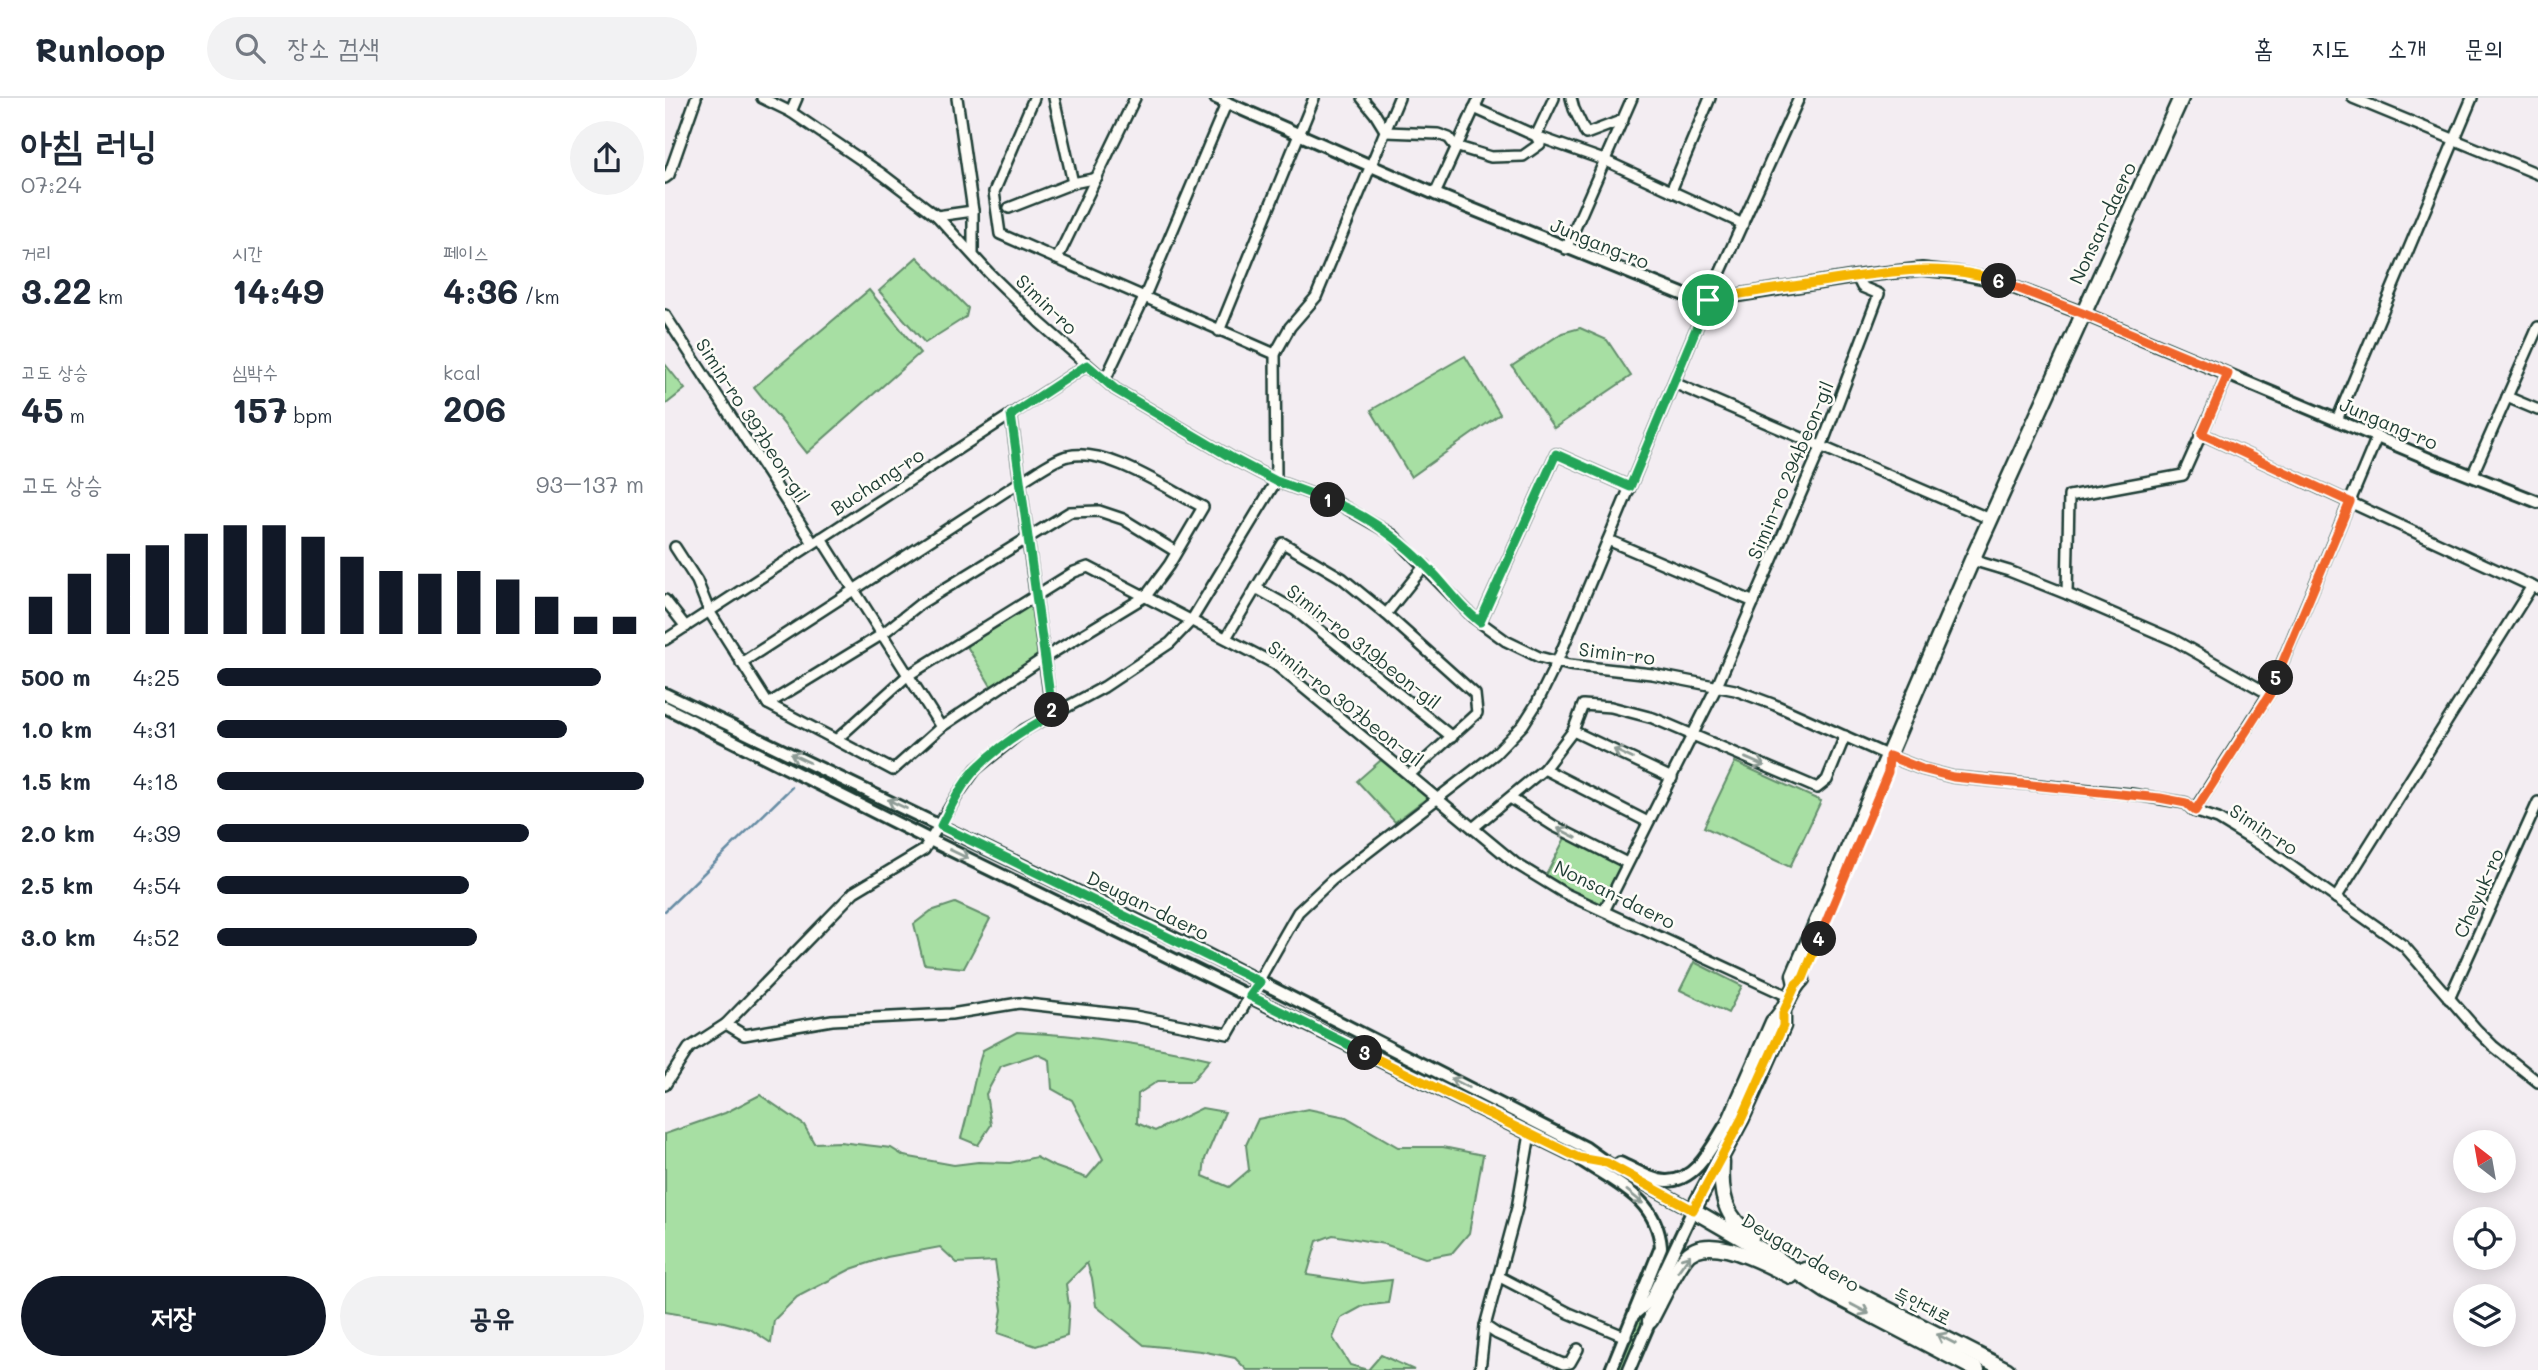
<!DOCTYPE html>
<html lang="ko">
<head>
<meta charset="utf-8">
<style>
	:root { --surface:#fff; --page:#f2f2f3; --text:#1f2937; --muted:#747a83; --line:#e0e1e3; --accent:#111827 }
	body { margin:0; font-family:Mali,"Poor Story",sans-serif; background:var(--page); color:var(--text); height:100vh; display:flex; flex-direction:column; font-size:26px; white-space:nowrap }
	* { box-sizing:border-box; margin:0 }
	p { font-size:23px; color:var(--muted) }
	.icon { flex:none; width:38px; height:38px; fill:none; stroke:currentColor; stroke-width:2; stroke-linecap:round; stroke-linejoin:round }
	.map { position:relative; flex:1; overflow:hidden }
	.sheet { display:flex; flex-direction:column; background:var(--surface); width:665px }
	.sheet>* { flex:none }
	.needle { width:46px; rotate:329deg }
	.tools { position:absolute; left:1788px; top:1032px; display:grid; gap:14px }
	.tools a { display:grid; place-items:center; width:63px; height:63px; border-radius:50%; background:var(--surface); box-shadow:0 4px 18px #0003; font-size:35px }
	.pin { position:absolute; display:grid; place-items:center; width:60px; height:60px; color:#fff; margin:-30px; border:4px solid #fff; border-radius:50%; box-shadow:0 2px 7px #0007 }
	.km { position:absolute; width:35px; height:35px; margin:-18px; border-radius:50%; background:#222; color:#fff; font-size:19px; line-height:35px; text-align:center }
	.round { display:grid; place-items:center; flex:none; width:74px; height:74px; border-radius:37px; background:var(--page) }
	.headline { display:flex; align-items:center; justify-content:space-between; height:119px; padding:0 21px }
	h1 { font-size:38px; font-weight:800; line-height:52px }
	.stats { display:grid; grid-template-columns:repeat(3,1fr); gap:10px; height:119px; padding:7px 21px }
	.stats div { display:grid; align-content:center }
	.stats b { font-size:35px; font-weight:800 }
	.stats small { font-size:19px; font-weight:400 }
	.stats p { font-size:19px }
	.chart { height:196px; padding:14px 21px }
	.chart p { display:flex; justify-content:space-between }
	.chart svg { width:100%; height:126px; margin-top:7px; stroke:var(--accent); stroke-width:6 }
	.action { display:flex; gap:14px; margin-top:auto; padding:14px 21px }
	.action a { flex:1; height:80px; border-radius:42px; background:var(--accent); color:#fff; font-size:28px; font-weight:800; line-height:80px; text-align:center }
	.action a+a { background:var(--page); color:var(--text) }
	ul { padding:0 21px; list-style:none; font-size:23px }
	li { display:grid; grid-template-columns:112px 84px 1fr; align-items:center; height:52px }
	li i { height:18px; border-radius:9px; background:var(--accent) }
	header { display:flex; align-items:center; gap:42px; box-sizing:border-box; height:98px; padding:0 35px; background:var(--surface); border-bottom:2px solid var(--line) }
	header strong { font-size:33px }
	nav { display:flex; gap:38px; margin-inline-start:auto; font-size:24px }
	.search { width:490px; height:63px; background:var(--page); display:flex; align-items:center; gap:18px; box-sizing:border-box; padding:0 24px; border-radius:38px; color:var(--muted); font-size:26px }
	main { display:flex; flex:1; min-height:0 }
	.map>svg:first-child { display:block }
</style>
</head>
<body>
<header>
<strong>Runloop</strong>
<div class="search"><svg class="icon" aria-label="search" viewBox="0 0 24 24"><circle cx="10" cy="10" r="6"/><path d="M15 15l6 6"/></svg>장소 검색</div>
<nav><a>홈</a><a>지도</a><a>소개</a><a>문의</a></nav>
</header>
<main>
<section class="sheet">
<div class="headline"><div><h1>아침 러닝</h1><p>07:24</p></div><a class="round"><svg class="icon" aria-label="share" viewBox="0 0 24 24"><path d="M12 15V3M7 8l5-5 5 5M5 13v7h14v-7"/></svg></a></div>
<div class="stats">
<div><p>거리</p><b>3.22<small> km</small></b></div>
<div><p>시간</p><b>14:49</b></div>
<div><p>페이스</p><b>4:36<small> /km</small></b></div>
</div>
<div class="stats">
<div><p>고도 상승</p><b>45<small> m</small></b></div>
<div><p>심박수</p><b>157<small> bpm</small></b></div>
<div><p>kcal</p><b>206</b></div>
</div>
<div class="chart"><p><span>고도 상승</span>93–137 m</p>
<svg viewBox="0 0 160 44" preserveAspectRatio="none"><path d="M5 44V31M15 44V23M25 44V16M35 44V13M45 44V9M55 44V6M65 44V6M75 44V10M85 44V17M95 44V22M105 44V23M115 44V22M125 44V25M135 44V31M145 44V38M155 44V38"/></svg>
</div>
<ul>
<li><b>500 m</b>4:25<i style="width:90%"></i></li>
<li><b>1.0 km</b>4:31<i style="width:82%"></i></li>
<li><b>1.5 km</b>4:18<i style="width:100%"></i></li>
<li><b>2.0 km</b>4:39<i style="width:73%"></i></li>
<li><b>2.5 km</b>4:54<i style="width:59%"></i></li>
<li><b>3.0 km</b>4:52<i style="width:61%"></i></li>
</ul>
<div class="action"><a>저장</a><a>공유</a></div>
</section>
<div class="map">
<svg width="1873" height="1272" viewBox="0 0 1873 1272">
	<rect width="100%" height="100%" fill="#f3edf2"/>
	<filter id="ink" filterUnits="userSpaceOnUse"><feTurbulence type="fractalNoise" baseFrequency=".0143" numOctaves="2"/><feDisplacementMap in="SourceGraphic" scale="14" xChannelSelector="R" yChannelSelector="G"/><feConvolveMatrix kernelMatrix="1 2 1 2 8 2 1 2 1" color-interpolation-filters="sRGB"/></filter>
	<g filter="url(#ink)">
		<g fill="#a7dfa3" stroke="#638e6c" stroke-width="2">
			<path d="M252 159 303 210 301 219 260 245 214 193Z"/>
			<path d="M204 192 255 255 142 355 89 289Z"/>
			<path d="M915 230 942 242 966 278 889 330 847 268 897 235Z"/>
			<path d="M800 258 835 316 746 379 706 312Z"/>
			<path d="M0 266 20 291 0 307Z"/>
			<path d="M367 504 376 557 326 588 300 545Z"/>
			<path d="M716 662 762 700 730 724 692 683Z"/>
			<path d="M1070 664 1156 703 1125 769 1039 729Z"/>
			<path d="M901 738 958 767 938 808 879 781Z"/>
			<path d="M290 805 325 821 299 870 259 866 249 826 266 813Z"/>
			<path d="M1029 864 1077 888 1063 915 1015 892Z"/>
			<path d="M352 934C418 937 481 946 545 961L527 983H493L473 996 472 1025 490 1033 537 1010 560 1014 540 1061 538 1078 564 1089 584 1072 581 1047 593 1021 643 1011 681 1019 733 1049H778L818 1057 804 1135 787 1155 760 1160 719 1146 668 1137 652 1143 642 1177 698 1185 727 1182 723 1205 698 1208 676 1220 668 1240 685 1267 703 1272 716 1257 749 1272H582L570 1260 536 1253 479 1247 431 1208 427 1180 422 1165 401 1186 404 1208 402 1238 371 1248 333 1235 337 1212 330 1163 292 1165 275 1149 222 1159 186 1171 132 1199 109 1222 106 1245 85 1231 59 1224 0 1214V1036L60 1015 95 997 139 1027 149 1045 175 1044 226 1050 239 1058 289 1067 313 1064 345 1065 371 1059 388 1068 422 1080 438 1061 407 1002 387 991 385 962 372 956 336 968 321 996 326 1027 313 1047 296 1040C305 1011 308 981 318 952Z"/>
			<path d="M975 1218 981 1221 958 1272H951Z"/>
		</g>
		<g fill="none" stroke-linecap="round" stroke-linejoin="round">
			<path stroke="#668ca4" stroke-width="2.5" d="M0 813 127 689"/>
			<defs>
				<g id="minor">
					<path d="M97 0 126 14 217 76 272 118 324 175 375 225 450 291 567 360 611 383 674 406 728 437 808 519 841 543 874 559 904 567 987 576 1070 592 1110 607 1224 658 1257 671 1288 679 1466 696 1521 705 1529 713 1553 721 1602 751 1739 848 1812 932 1828 948 1873 984"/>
					<path d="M292 0 308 113V155"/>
					<path d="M369 0 329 94 335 136 610 256"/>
					<path d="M389 0 408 85 432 80"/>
					<path d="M697 0 710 16 721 34 773 36 784 40 790 48 826 59 858 58 875 46 871 38"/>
					<path d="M906 0 909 11 921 36 958 22"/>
					<path d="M1688 0 1873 76"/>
					<path d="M809 10 871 38 939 62 1078 126"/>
					<path d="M126 14 132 0"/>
					<path d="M871 38 889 0"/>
					<path d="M0 80 4 77 31 0"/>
					<path d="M1006 93 1045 0"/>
					<path d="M770 96 814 0"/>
					<path d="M344 110 408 85"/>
					<path d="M272 118 308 113"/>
					<path d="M901 151 967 0"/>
					<path d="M392 161 470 0"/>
					<path d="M0 217 148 445"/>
					<path d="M554 233 649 0"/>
					<path d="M440 282 479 200 562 4"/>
					<path d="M1009 285 1325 421"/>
					<path d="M1842 299 1873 312"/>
					<path d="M346 317 387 617"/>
					<path d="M1672 322 1807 0"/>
					<path d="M1537 336 1873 491"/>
					<path d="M1807 378 1873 229"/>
					<path d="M611 383 526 523 505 545 439 589 359 632 311 671 293 696 259 752 189 794 61 926 79 937 167 922 286 916 354 905 470 918 563 936 633 814 667 782 830 656 858 627 872 605 892 564 1043 202 1134 0"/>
					<path d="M611 383 610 256 625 229 651 199 734 0"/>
					<path d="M156 440 276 629"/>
					<path d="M943 442 1089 504"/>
					<path d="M10 449 32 483 44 513 103 606 228 672 276 629 379 560 481 498 504 467 538 409C502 391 442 349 403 358 390 360 368 377 355 384L76 565"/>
					<path d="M1307 462 1344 473 1402 496 1509 542 1604 596"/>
					<path d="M591 490 630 512 787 639"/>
					<path d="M1402 496 1404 398 1518 377 1563 276"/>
					<path d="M0 502 21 529"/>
					<path d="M721 516 760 467"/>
					<path d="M815 524 891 356 965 389"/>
					<path d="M561 540 618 445 677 480 721 516 810 596 812 615 744 677"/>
					<path d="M0 542 422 267"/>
					<path d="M103 606 216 537 255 506 405 414 434 413 458 421 510 453"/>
					<path d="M908 633 1007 680"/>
					<path d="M171 642 242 578 409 474 423 469 610 566 850 765 899 795 1125 899"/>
					<path d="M879 671 983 724"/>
					<path d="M845 700 889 728 962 765"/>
					<path d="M1529 713 1604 596 1712 339"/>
					<path d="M808 730 879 671 908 633 918 607 946 609 988 620 1152 690 1162 682 1180 638"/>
					<path d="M1671 800 1867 488"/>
					<path d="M939 813 1052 588 1157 347 1214 196 1197 189 1192 179"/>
					<path d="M1784 901 1873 704"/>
					<path d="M0 987 24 950 61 926"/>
					<path d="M833 1178 904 1215 961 1239"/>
					<path d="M820 1228 832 1236 898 1266 905 1265 913 1251"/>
					<path d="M815 1272 820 1228 852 1110 865 1036"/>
				</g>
				<g id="tertiary">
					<path d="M551 0 770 96 1027 200 1043 202 1202 177 1257 171 1294 175 1329 182 1417 215 1769 363 1873 404"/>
					<path d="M0 596 523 847 921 1050 942 1065 1028 1112 985 1203 971 1215"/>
					<path d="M0 609 265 742 914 1060 938 1064"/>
					<path d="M916 1062C952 1086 992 1101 996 1149L946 1272"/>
					<path d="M955 1065C969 1071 987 1083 1002 1083 1031 1083 1047 1049 1060 1028"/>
					<path d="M964 1272 985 1223V1216"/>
				</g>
				<g id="primary">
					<path d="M1131 886 1129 877 1307 462 1516 0"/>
					<path d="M1118 915V928L1077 1020 1028 1112 1116 1163 1161 1193 1312 1272"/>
					<path d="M1059 1036 1108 924C1122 912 1124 893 1137 881"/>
					<path d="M1057 1064C1055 1094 1059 1121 1087 1137"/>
					<path d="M1140 1172 1167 1183 1342 1272"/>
					<path d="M985 1223C996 1203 1006 1179 1020 1160 1042 1131 1101 1167 1126 1178"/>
				</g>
			</defs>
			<use href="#minor" stroke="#1f3d34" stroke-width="14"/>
			<use href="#tertiary" stroke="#1f3d34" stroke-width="16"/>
			<use href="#primary" stroke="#1f3d34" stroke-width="19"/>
			<use href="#minor" stroke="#fdfcf7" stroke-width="9"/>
			<use href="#tertiary" stroke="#fdfcf7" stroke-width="10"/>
			<use href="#primary" stroke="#fdfcf7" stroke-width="14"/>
		</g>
		<defs><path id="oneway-shaft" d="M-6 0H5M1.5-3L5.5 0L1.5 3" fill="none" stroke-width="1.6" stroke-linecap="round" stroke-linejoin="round" transform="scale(1.75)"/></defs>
		<g stroke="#8e9c96">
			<use href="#oneway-shaft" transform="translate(958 656) rotate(-154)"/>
			<use href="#oneway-shaft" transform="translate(135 660) rotate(-155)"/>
			<use href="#oneway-shaft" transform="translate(1090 664) rotate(23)"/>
			<use href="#oneway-shaft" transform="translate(232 706) rotate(-154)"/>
			<use href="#oneway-shaft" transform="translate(902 735) rotate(-153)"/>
			<use href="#oneway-shaft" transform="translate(294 756) rotate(26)"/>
			<use href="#oneway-shaft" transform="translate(795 985) rotate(-153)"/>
			<use href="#oneway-shaft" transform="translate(970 1099) rotate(39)"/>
			<use href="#oneway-shaft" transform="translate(1019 1165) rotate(-54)"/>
			<use href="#oneway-shaft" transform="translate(1195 1211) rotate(28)"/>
			<use href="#oneway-shaft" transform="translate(1281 1241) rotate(-153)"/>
		</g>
	</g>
	<g fill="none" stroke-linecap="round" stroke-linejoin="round" filter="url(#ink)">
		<defs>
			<path id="split-1" d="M663 402C705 418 739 444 770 477 785 493 797 511 815 524L891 356 965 389 1043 202"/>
			<path id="split-2" d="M387 612 346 317 422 267 450 291 567 360 611 383 663 402"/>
			<path id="split-3" d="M387 612V617C360 631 333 649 311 671 296 687 286 708 276 728L595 884 585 898 700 955"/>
			<path id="split-4" d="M700 955 914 1060 942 1065 1028 1112 1077 1020 1118 928V915L1131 886 1138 880 1154 841"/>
			<path id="split-5" d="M1154 841 1223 674 1224 658 1257 671 1288 679 1495 700 1521 705 1530 713 1605 596 1611 580"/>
			<path id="split-6" d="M1334 183 1417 215 1563 276 1537 336 1685 404 1611 580"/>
			<path id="split-7" d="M1043 202C1078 195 1114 190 1149 185 1209 176 1275 162 1334 183"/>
		</defs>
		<use href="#split-1" stroke="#fff" stroke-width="14"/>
		<use href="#split-2" stroke="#fff" stroke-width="14"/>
		<use href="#split-3" stroke="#fff" stroke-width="14"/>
		<use href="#split-4" stroke="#fff" stroke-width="14"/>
		<use href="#split-5" stroke="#fff" stroke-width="14"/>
		<use href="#split-6" stroke="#fff" stroke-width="14"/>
		<use href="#split-7" stroke="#fff" stroke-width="14"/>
		<use href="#split-1" stroke="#22a559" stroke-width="9"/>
		<use href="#split-2" stroke="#22a559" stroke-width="9"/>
		<use href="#split-3" stroke="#22a559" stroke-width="9"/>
		<use href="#split-4" stroke="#f5b400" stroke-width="9"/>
		<use href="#split-5" stroke="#f0652b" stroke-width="9"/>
		<use href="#split-6" stroke="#f0652b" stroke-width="9"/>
		<use href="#split-7" stroke="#f5b400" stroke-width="9"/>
	</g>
	<g text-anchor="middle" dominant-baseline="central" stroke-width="5" stroke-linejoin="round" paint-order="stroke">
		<g font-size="19" fill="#1f3d34" stroke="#fdfcf7">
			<text transform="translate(1437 125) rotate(-65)">Nonsan-daero</text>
			<text transform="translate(935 145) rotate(22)">Jungang-ro</text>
			<text transform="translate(382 206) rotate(44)">Simin-ro</text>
			<text transform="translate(88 322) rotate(57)">Simin-ro 397beon-gil</text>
			<text transform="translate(1724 325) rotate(23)">Jungang-ro</text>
			<text transform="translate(1125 372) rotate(-67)">Simin-ro 294beon-gil</text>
			<text transform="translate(212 383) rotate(-33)">Buchang-ro</text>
			<text transform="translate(699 548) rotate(38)">Simin-ro 319beon-gil</text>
			<text transform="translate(952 555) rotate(7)">Simin-ro</text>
			<text transform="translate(681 605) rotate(38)">Simin-ro 307beon-gil</text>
			<text transform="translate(1599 731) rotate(33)">Simin-ro</text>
			<text transform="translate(1813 795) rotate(-66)">Cheyuk-ro</text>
			<text transform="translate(950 796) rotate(26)">Nonsan-daero</text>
			<text transform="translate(483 807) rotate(26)">Deugan-daero</text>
			<text transform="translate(1136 1154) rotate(31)">Deugan-daero</text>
			<text transform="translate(1258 1207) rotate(27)">득안대로</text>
		</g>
	</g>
</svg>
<div class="tools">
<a><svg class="needle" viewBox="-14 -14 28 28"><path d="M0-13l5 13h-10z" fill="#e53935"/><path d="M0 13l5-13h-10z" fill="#747a83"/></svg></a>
<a><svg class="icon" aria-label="locate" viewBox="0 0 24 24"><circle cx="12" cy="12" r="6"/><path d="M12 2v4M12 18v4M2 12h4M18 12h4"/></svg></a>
<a><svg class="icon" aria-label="layers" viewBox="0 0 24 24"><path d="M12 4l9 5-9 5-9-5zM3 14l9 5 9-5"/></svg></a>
</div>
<div class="pin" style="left:1043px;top:202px;background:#1e9e55"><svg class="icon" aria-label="arrive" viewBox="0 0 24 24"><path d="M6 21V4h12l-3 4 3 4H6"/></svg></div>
<b class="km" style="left:663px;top:402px">1</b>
<b class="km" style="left:387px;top:612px">2</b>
<b class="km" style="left:700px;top:955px">3</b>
<b class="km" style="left:1154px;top:841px">4</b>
<b class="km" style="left:1611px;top:580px">5</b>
<b class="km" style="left:1334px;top:183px">6</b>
</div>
</main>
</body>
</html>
